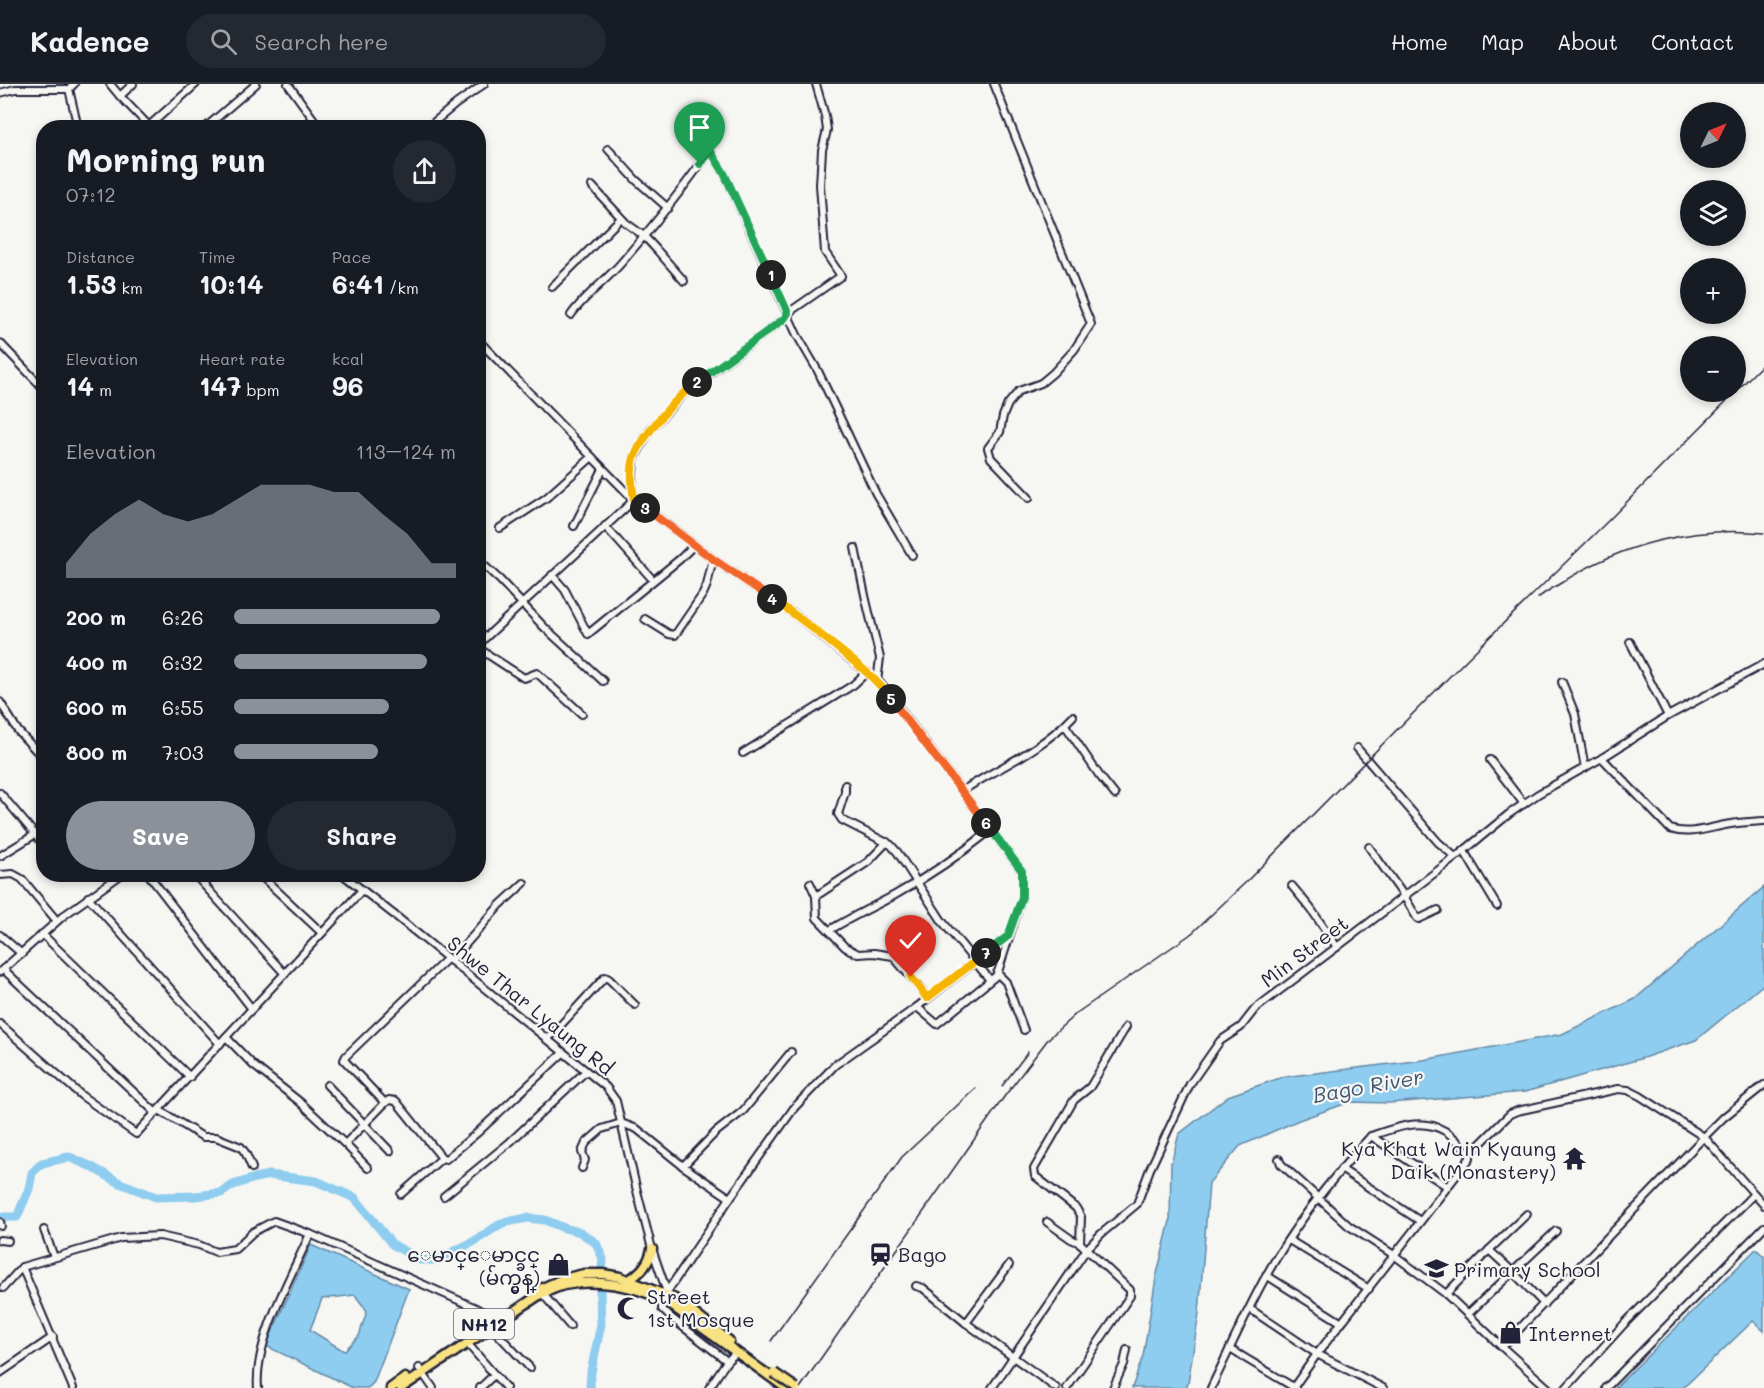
<!DOCTYPE html>
<html lang="en">
<head>
<meta charset="utf-8">
<style>
	:root { --surface:#171b24; --page:#242831; --text:#f1f3f6; --muted:#9ea1a6; --line:#363941; --accent:#8c9099 }
	body { margin:0; font-family:Mali,"Noto Sans Myanmar",sans-serif; background:var(--page); color:var(--text); height:100vh; display:flex; flex-direction:column; font-size:22px; white-space:nowrap }
	* { box-sizing:border-box; margin:0 }
	p { font-size:20px; color:var(--muted) }
	.icon { flex:none; width:33px; height:33px; fill:none; stroke:currentColor; stroke-width:2; stroke-linecap:round; stroke-linejoin:round }
	.map { position:relative; flex:1; overflow:hidden }
	.panel { position:absolute; left:36px; top:36px; width:450px; height:762px; display:flex; flex-direction:column; background:var(--surface); border-radius:24px; box-shadow:0 3px 9px #0003 }
	.panel>* { flex:none }
	.needle { width:39px; rotate:47deg }
	.fabs { position:absolute; left:1680px; top:18px; display:grid; gap:12px }
	.fabs a { display:grid; place-items:center; width:66px; height:66px; border-radius:50%; background:var(--surface); box-shadow:0 3px 9px #0003; font-size:30px }
	.pin { position:absolute; display:grid; place-items:center; width:51px; height:51px; color:#fff; margin:-62px -26px; border-radius:50% 50% 50% 0; rotate:-45deg; box-shadow:0 0 6px #0007 }
	.pin .icon { rotate:45deg }
	.km { position:absolute; width:30px; height:30px; margin:-15px; border-radius:50%; background:#222; color:#fff; font-size:16px; line-height:30px; text-align:center }
	.round { display:grid; place-items:center; flex:none; width:63px; height:63px; border-radius:32px; background:var(--page) }
	.head { display:flex; align-items:center; justify-content:space-between; height:102px; padding:0 30px }
	h1 { font-size:33px; font-weight:700; line-height:45px }
	.figures { display:grid; grid-template-columns:repeat(3,1fr); gap:9px; height:102px; padding:6px 30px }
	.figures div { display:grid; align-content:center }
	.figures b { font-size:26px; font-weight:700 }
	.figures small { font-size:16px; font-weight:400 }
	.figures p { font-size:16px }
	.chart { height:168px; padding:12px 30px }
	.chart p { display:flex; justify-content:space-between }
	.chart svg { width:100%; height:108px; margin-top:6px; fill:var(--accent); opacity:.7 }
	.action { display:flex; gap:12px; margin-top:auto; padding:12px 30px }
	.action a { flex:1; height:69px; border-radius:36px; background:var(--accent); color:#fff; font-size:24px; font-weight:700; line-height:69px; text-align:center }
	.action a+a { background:var(--page); color:var(--text) }
	ul { padding:0 30px; list-style:none; font-size:20px }
	li { display:grid; grid-template-columns:96px 72px 1fr; align-items:center; height:45px }
	li i { height:15px; border-radius:8px; background:var(--accent) }
	header { display:flex; align-items:center; gap:36px; box-sizing:border-box; height:84px; padding:0 30px; background:var(--surface); border-bottom:2px solid var(--line) }
	header strong { font-size:28px }
	nav { display:flex; gap:33px; margin-inline-start:auto; font-size:21px }
	.search { width:420px; height:54px; background:var(--page); display:flex; align-items:center; gap:15px; box-sizing:border-box; padding:0 21px; border-radius:33px; color:var(--muted); font-size:22px }
	.map>svg:first-child { display:block }
</style>
</head>
<body>
<header>
<strong>Kadence</strong>
<div class="search"><svg class="icon" aria-label="search" viewBox="0 0 24 24"><circle cx="10" cy="10" r="6"/><path d="M15 15l6 6"/></svg>Search here</div>
<nav><a>Home</a><a>Map</a><a>About</a><a>Contact</a></nav>
</header>
<div class="map">
<svg width="1764" height="1304" viewBox="0 0 1764 1304">
	<rect width="100%" height="100%" fill="#f6f6f2"/>
	<filter id="ink" filterUnits="userSpaceOnUse"><feTurbulence type="fractalNoise" baseFrequency=".0167" numOctaves="2"/><feDisplacementMap in="SourceGraphic" scale="12" xChannelSelector="R" yChannelSelector="G"/><feConvolveMatrix kernelMatrix="1 2 1 2 8 2 1 2 1" color-interpolation-filters="sRGB"/></filter>
	<g filter="url(#ink)">
		<g fill="#8ecdef" stroke="#6389a7" stroke-width="1.5" fill-rule="evenodd">
			<path d="M1764 803V900L1696 956 1643 974 1525 1008 1389 1019 1350 1018 1299 1036 1240 1062 1209 1099 1199 1229 1188 1299 1186 1304H1132L1143 1272 1156 1194 1170 1137 1171 1079 1179 1050 1228 1012 1283 993 1423 976 1562 950 1635 915Z"/>
			<path d="M311 1161 409 1205 374 1298 368 1304H353L266 1262ZM355 1211 367 1227 359 1252 344 1267 310 1246 322 1215Z"/>
			<path d="M1756 1165 1764 1172V1247L1753 1237 1683 1304H1615Z"/>
		</g>
		<g fill="none" stroke-linecap="round" stroke-linejoin="round">
			<path stroke="#8ecdef" stroke-width="9" d="M0 1133H17L29 1105 32 1089 42 1079 69 1073 90 1082 120 1099 156 1113 195 1112 221 1109 233 1101 255 1094 269 1091 316 1097 355 1114 392 1160 420 1176H436L473 1158 502 1139 527 1134 545 1136 564 1144 580 1148 596 1159 603 1175 600 1209 601 1240 591 1288 590 1304"/>
			<defs>
				<g id="minor">
					<path d="M74 0 69 5 78 44"/>
					<path d="M110 0 120 12 133 0"/>
					<path d="M288 0 320 44"/>
					<path d="M994 0 1091 240 1074 266 1053 289 1041 299 1019 307 1008 320 1003 332 1000 348 988 364 991 374 1029 414"/>
					<path d="M0 9 15 5H69"/>
					<path d="M120 12 149 42"/>
					<path d="M150 44 149 42 196 0"/>
					<path d="M205 44 256 0"/>
					<path d="M427 44 456 20 484 0"/>
					<path d="M704 56 724 89 797 251 818 287 876 410 912 471"/>
					<path d="M608 65 636 96 668 124"/>
					<path d="M592 102 626 139 644 152 656 165 684 197"/>
					<path d="M552 203 621 134"/>
					<path d="M571 231C585 211 606 197 622 178 653 142 683 106 710 66"/>
					<path d="M478 256 631 413 713 475 794 530 881 600 1022 787V813L997 891 937 940 917 923 835 981 794 1024 730 1114 667 1208"/>
					<path d="M0 259 44 305"/>
					<path d="M574 442 603 385"/>
					<path d="M605 442 653 496"/>
					<path d="M500 444 546 414 592 373"/>
					<path d="M855 464 866 516 880 574 877 598"/>
					<path d="M478 476 500 496 544 543 603 597"/>
					<path d="M552 491 565 506 588 550 680 475 694 461"/>
					<path d="M645 535 669 550 675 551 703 510 707 501 713 475"/>
					<path d="M1630 558 1668 632"/>
					<path d="M478 564 483 556 634 416 632 403 634 375 650 346 686 307 784 235 788 229 841 192 825 168 820 101 822 66 827 46 825 32 816 0"/>
					<path d="M478 564 524 594 537 589 582 630"/>
					<path d="M1562 598 1575 630 1585 684"/>
					<path d="M0 618 18 647 44 675"/>
					<path d="M1065 641 1099 691 1115 711"/>
					<path d="M1357 664 1438 758 1455 773"/>
					<path d="M743 669 853 601 867 588"/>
					<path d="M1602 674 1670 745C1690 752 1710 743 1731 740 1742 738 1753 738 1764 737"/>
					<path d="M1490 676 1524 720"/>
					<path d="M845 701V708L838 730 842 736 891 761 898 769 942 837 990 896"/>
					<path d="M962 707C1001 682 1040 667 1073 632"/>
					<path d="M0 709 44 761"/>
					<path d="M1369 763 1404 812 1417 834 1419 835 1438 826"/>
					<path d="M1464 767 1497 822"/>
					<path d="M0 772 44 745"/>
					<path d="M148 790 252 925"/>
					<path d="M194 790 285 890"/>
					<path d="M259 790 322 849"/>
					<path d="M342 790 397 833 606 1003 616 1017 637 1107 652 1165 667 1208"/>
					<path d="M0 791 13 790 22 795 57 837"/>
					<path d="M810 799 816 812 817 834 845 863 858 870 874 869 893 872 928 914"/>
					<path d="M1292 802 1311 825 1337 863"/>
					<path d="M816 812 868 778 887 758"/>
					<path d="M88 813 220 960"/>
					<path d="M830 846C851 833 873 823 895 811 929 792 961 770 991 746"/>
					<path d="M42 850 190 993"/>
					<path d="M0 851 22 870"/>
					<path d="M448 874 346 972 344 976 385 1019 389 1016 396 1017 442 1074 446 1075 477 1049 563 969"/>
					<path d="M451 877 500 821 524 799"/>
					<path d="M3 885 156 1029"/>
					<path d="M0 888 63 832 122 790"/>
					<path d="M997 889 1006 898 1024 946"/>
					<path d="M917 923 1008 852"/>
					<path d="M0 940 82 1012 136 1050 362 806"/>
					<path d="M226 953 253 981 300 1018 345 1060 368 1084"/>
					<path d="M547 956 605 893 609 895 635 921"/>
					<path d="M327 1001 390 1067"/>
					<path d="M159 1026 203 1053H216L241 1063 246 1070 252 1084"/>
					<path d="M1371 1052C1394 1044 1421 1033 1445 1047 1454 1052 1462 1063 1470 1070"/>
					<path d="M345 1060 385 1019"/>
					<path d="M1279 1075 1281 1080 1349 1142 1394 1171 1446 1210 1502 1263 1548 1304"/>
					<path d="M683 1082 716 1048 743 1027 791 968"/>
					<path d="M582 1084 585 1076 582 1068 586 1059 602 1045 621 1039 637 1045 683 1082 730 1114"/>
					<path d="M1341 1085 1420 1137"/>
					<path d="M401 1110 442 1074"/>
					<path d="M444 1112 510 1058 586 987"/>
					<path d="M0 1138 1 1142"/>
					<path d="M1047 1138 1071 1155 1080 1159"/>
					<path d="M44 1146 54 1173"/>
					<path d="M0 1156 8 1157"/>
					<path d="M1289 1156 1369 1205"/>
					<path d="M1489 1166 1527 1130"/>
					<path d="M22 1183 73 1304"/>
					<path d="M1266 1191 1342 1239"/>
					<path d="M916 1202 923 1204 966 1239 1056 1304"/>
					<path d="M3 1204 22 1183 121 1154 160 1152 199 1161 216 1168 235 1165 253 1148 274 1137 310 1150 476 1224 494 1234"/>
					<path d="M542 1209 570 1242"/>
					<path d="M1446 1210 1489 1166 1513 1188 1544 1220"/>
					<path d="M662 1213V1225L669 1232 727 1277"/>
					<path d="M1250 1225 1317 1270 1383 1304"/>
					<path d="M1468 1230 1556 1147"/>
					<path d="M966 1239 1009 1181"/>
					<path d="M491 1243 530 1284"/>
					<path d="M467 1259 506 1304"/>
					<path d="M1502 1263 1704 1053 1724 1033 1764 1001"/>
					<path d="M1230 1265 1295 1304"/>
					<path d="M419 1284 433 1304"/>
					<path d="M0 1289 53 1253"/>
					<path d="M258 1304C254 1257 291 1193 310 1150"/>
					<path d="M480 1304 494 1291"/>
					<path d="M709 1304 727 1277 736 1269"/>
					<path d="M992 1304 1086 1166 1101 1150 1137 1120 1150 1085 1190 1000 1220 957 1241 943 1255 925 1461 769 1509 730 1538 710 1602 674 1668 632 1764 580"/>
					<path d="M1067 1304 1130 1212V1206L1080 1159 1081 1133 1076 1124 1035 1092 1034 1085 1074 1016 1090 1003 1126 943"/>
					<path d="M1113 1304 1124 1280 1127 1266"/>
					<path d="M1211 1304C1229 1267 1246 1228 1266 1192 1294 1141 1331 1095 1371 1052L1448 1103"/>
					<path d="M1293 1304 1317 1270 1470 1074V1070L1510 1030 1517 1027 1618 1005 1628 1006 1640 1012 1704 1053 1764 1121"/>
					<path d="M1566 1304 1625 1239 1754 1110"/>
					<path d="M1606 1304 1764 1143"/>
				</g>
				<g id="highway">
					<path d="M629 1196C641 1188 649 1180 652 1165"/>
					<path d="M536 1207 563 1195 584 1190H603L620 1193 675 1215 729 1257"/>
					<path d="M391 1304 405 1294"/>
					<path d="M401 1304 542 1209C549 1207 556 1203 564 1201 596 1194 635 1202 664 1216L786 1304"/>
				</g>
			</defs>
			<use href="#minor" stroke="#22223b" stroke-width="10"/>
			<use href="#highway" stroke="#22223b" stroke-width="13"/>
			<use href="#minor" stroke="#f6f6f2" stroke-width="6"/>
			<use href="#highway" stroke="#f8e281" stroke-width="8"/>
			<g stroke="#22223b" stroke-width="1.5">
				<path d="M1538 514C1545 508 1553 504 1561 499 1621 460 1693 442 1764 449"/>
				<path d="M1002 1002 1028 968"/>
				<path d="M771 1257 902 1073 976 1004"/>
				<path d="M800 1304 1004 1013 1049 954 1078 928 1191 850 1244 800 1468 574 1609 436 1764 279"/>
			</g>
			<defs>
				<path id="highway-bridge" d="M774 1289 796 1304"/>
			</defs>
			<use href="#highway-bridge" stroke="#22223b" stroke-width="13" stroke-linecap="butt"/>
			<use href="#highway-bridge" stroke="#f8e281" stroke-width="8"/>
		</g>
	</g>
	<g fill="none" stroke-linecap="round" stroke-linejoin="round" filter="url(#ink)">
		<defs>
			<path id="split-1" d="M700 80 710 66 724 89 771 191"/>
			<path id="split-2" d="M697 298 784 235 788 229 771 191"/>
			<path id="split-3" d="M645 424 634 416C632 403 630 386 634 374 644 349 676 314 697 298"/>
			<path id="split-4" d="M645 424 713 475 772 515"/>
			<path id="split-5" d="M772 515C795 530 815 546 836 563 856 579 876 594 891 615"/>
			<path id="split-6" d="M891 615 986 739"/>
			<path id="split-7" d="M986 739 1022 787V813L1008 852 986 869"/>
			<path id="split-8" d="M911 893 927 914 986 869"/>
		</defs>
		<use href="#split-1" stroke="#fff" stroke-width="12"/>
		<use href="#split-2" stroke="#fff" stroke-width="12"/>
		<use href="#split-3" stroke="#fff" stroke-width="12"/>
		<use href="#split-4" stroke="#fff" stroke-width="12"/>
		<use href="#split-5" stroke="#fff" stroke-width="12"/>
		<use href="#split-6" stroke="#fff" stroke-width="12"/>
		<use href="#split-7" stroke="#fff" stroke-width="12"/>
		<use href="#split-8" stroke="#fff" stroke-width="12"/>
		<use href="#split-1" stroke="#22a559" stroke-width="8"/>
		<use href="#split-2" stroke="#22a559" stroke-width="8"/>
		<use href="#split-3" stroke="#f5b400" stroke-width="8"/>
		<use href="#split-4" stroke="#f0652b" stroke-width="8"/>
		<use href="#split-5" stroke="#f5b400" stroke-width="8"/>
		<use href="#split-6" stroke="#f0652b" stroke-width="8"/>
		<use href="#split-7" stroke="#22a559" stroke-width="8"/>
		<use href="#split-8" stroke="#f5b400" stroke-width="8"/>
	</g>
	<defs>
		<symbol id="temple-bare" viewBox="-9 -9 18 18"><path d="M0-6L5-2H3V0L6.5 2.5H4V6H1.5V3h-3V6H-4V2.5H-6.5L-3 0V-2H-5Z" fill="#22223b" stroke="#f6f6f2" stroke-width="2.5" paint-order="stroke"/></symbol>
		<symbol id="station-bare" viewBox="-9 -9 18 18"><path d="M-3-6H3Q5-6 5-4V2Q5 4 3 4L4.5 6H3L1.5 4h-3L-3 6H-4.5L-3 4Q-5 4-5 2V-4Q-5-6-3-6ZM-3.5-4v3h7v-3ZM-3.5 1v1.5H-2V1ZM2 1v1.5H3.5V1Z" fill="#22223b" stroke="#f6f6f2" stroke-width="2.5" paint-order="stroke"/></symbol>
		<symbol id="shop-bare" viewBox="-9 -9 18 18"><path d="M-5-2.5h2.3a2.7 3.5 0 0 1 5.4 0H5L5.5 6h-11ZM-1.5-2.5h3a1.5 2.3 0 0 0-3 0Z" fill="#22223b" stroke="#f6f6f2" stroke-width="2.5" paint-order="stroke"/></symbol>
		<symbol id="school-bare" viewBox="-9 -9 18 18"><path d="M0-5L7-2L0 1L-7-2ZM-4 1L0 2.5L4 1V4Q0 6-4 4Z" fill="#22223b" stroke="#f6f6f2" stroke-width="2.5" paint-order="stroke"/></symbol>
		<symbol id="mosque-bare" viewBox="-9 -9 18 18"><path d="M3.5-4.9A6 6 0 1 0 3.5 4.9A5 5 0 1 1 3.5-4.9Z" fill="#22223b" stroke="#f6f6f2" stroke-width="2.5" paint-order="stroke"/></symbol>
	</defs>
	<g fill-rule="evenodd">
		<use href="#temple-bare" x="1558" y="1058" width="33" height="33"/>
		<use href="#station-bare" x="864" y="1154" width="33" height="33"/>
		<use href="#shop-bare" x="542" y="1164" width="33" height="33"/>
		<use href="#school-bare" x="1420" y="1168" width="33" height="33"/>
		<use href="#mosque-bare" x="612" y="1208" width="33" height="33"/>
		<use href="#shop-bare" x="1494" y="1232" width="33" height="33"/>
	</g>
	<g text-anchor="middle" dominant-baseline="central" stroke-width="4.5" stroke-linejoin="round" paint-order="stroke">
		<rect fill="#f6f6f2" stroke="#626272" stroke-width="1.5" x="454" y="1225" width="60" height="30" rx="4.5"/>
		<g font-size="18" font-weight="bold" fill="#22223b">
			<text x="484" y="1240">NH12</text>
		</g>
		<g font-size="20" fill="#22223b" stroke="#f6f6f2">
			<text transform="translate(1304 867) rotate(-37)">Min Street</text>
			<text transform="translate(531 921) rotate(39)">Shwe Thar Lyaung Rd</text>
		</g>
		<g font-size="20" fill="#22223b" stroke="#f6f6f2" text-anchor="start">
			<text x="1556" y="1064" text-anchor="end">Kya Khat Wain Kyaung<tspan x="1556" dy="23">Daik (Monastery)</tspan></text>
			<text x="540" y="1170" text-anchor="end">ေမာင္ေမာင္ခင္<tspan x="540" dy="23">(မ်က္မွန္)</tspan></text>
			<text x="898" y="1170">Bago</text>
			<text x="1454" y="1185">Primary School</text>
			<text x="647" y="1212">Street<tspan x="647" dy="23">1st Mosque</tspan></text>
			<text x="1529" y="1249">Internet</text>
		</g>
		<g font-size="21" font-style="italic" fill="#425571" stroke="#f6f6f2">
			<text transform="translate(1368 1001) rotate(-10)">Bago River</text>
		</g>
	</g>
</svg>
<div class="fabs">
<a><svg class="needle" viewBox="-14 -14 28 28"><path d="M0-13l5 13h-10z" fill="#e53935"/><path d="M0 13l5-13h-10z" fill="#9ea1a6"/></svg></a>
<a><svg class="icon" aria-label="layers" viewBox="0 0 24 24"><path d="M12 4l9 5-9 5-9-5zM3 14l9 5 9-5"/></svg></a>
<a>+</a>
<a>−</a>
</div>
<div class="pin" style="left:700px;top:80px;background:#1e9e55"><svg class="icon" aria-label="arrive" viewBox="0 0 24 24"><path d="M6 21V4h12l-3 4 3 4H6"/></svg></div>
<div class="pin" style="left:911px;top:893px;background:#d93025"><svg class="icon" aria-label="check" viewBox="0 0 24 24"><path d="M5 12l5 5 9-10"/></svg></div>
<b class="km" style="left:771px;top:191px">1</b>
<b class="km" style="left:697px;top:298px">2</b>
<b class="km" style="left:645px;top:424px">3</b>
<b class="km" style="left:772px;top:515px">4</b>
<b class="km" style="left:891px;top:615px">5</b>
<b class="km" style="left:986px;top:739px">6</b>
<b class="km" style="left:986px;top:869px">7</b>
<section class="panel">
<div class="head"><div><h1>Morning run</h1><p>07:12</p></div><a class="round"><svg class="icon" aria-label="share" viewBox="0 0 24 24"><path d="M12 15V3M7 8l5-5 5 5M5 13v7h14v-7"/></svg></a></div>
<div class="figures">
<div><p>Distance</p><b>1.53<small> km</small></b></div>
<div><p>Time</p><b>10:14</b></div>
<div><p>Pace</p><b>6:41<small> /km</small></b></div>
</div>
<div class="figures">
<div><p>Elevation</p><b>14<small> m</small></b></div>
<div><p>Heart rate</p><b>147<small> bpm</small></b></div>
<div><p>kcal</p><b>96</b></div>
</div>
<div class="chart"><p><span>Elevation</span>113–124 m</p>
<svg viewBox="0 0 160 44" preserveAspectRatio="none"><path d="M0 44V38L10 26L20 18L30 12L40 18L50 21L60 18L70 12L80 6L90 6L100 6L110 9L120 9L130 18L140 26L150 38L160 38V44z"/></svg>
</div>
<ul>
<li><b>200 m</b>6:26<i style="width:93%"></i></li>
<li><b>400 m</b>6:32<i style="width:87%"></i></li>
<li><b>600 m</b>6:55<i style="width:70%"></i></li>
<li><b>800 m</b>7:03<i style="width:65%"></i></li>
</ul>
<div class="action"><a>Save</a><a>Share</a></div>
</section>
</div>
</body>
</html>
